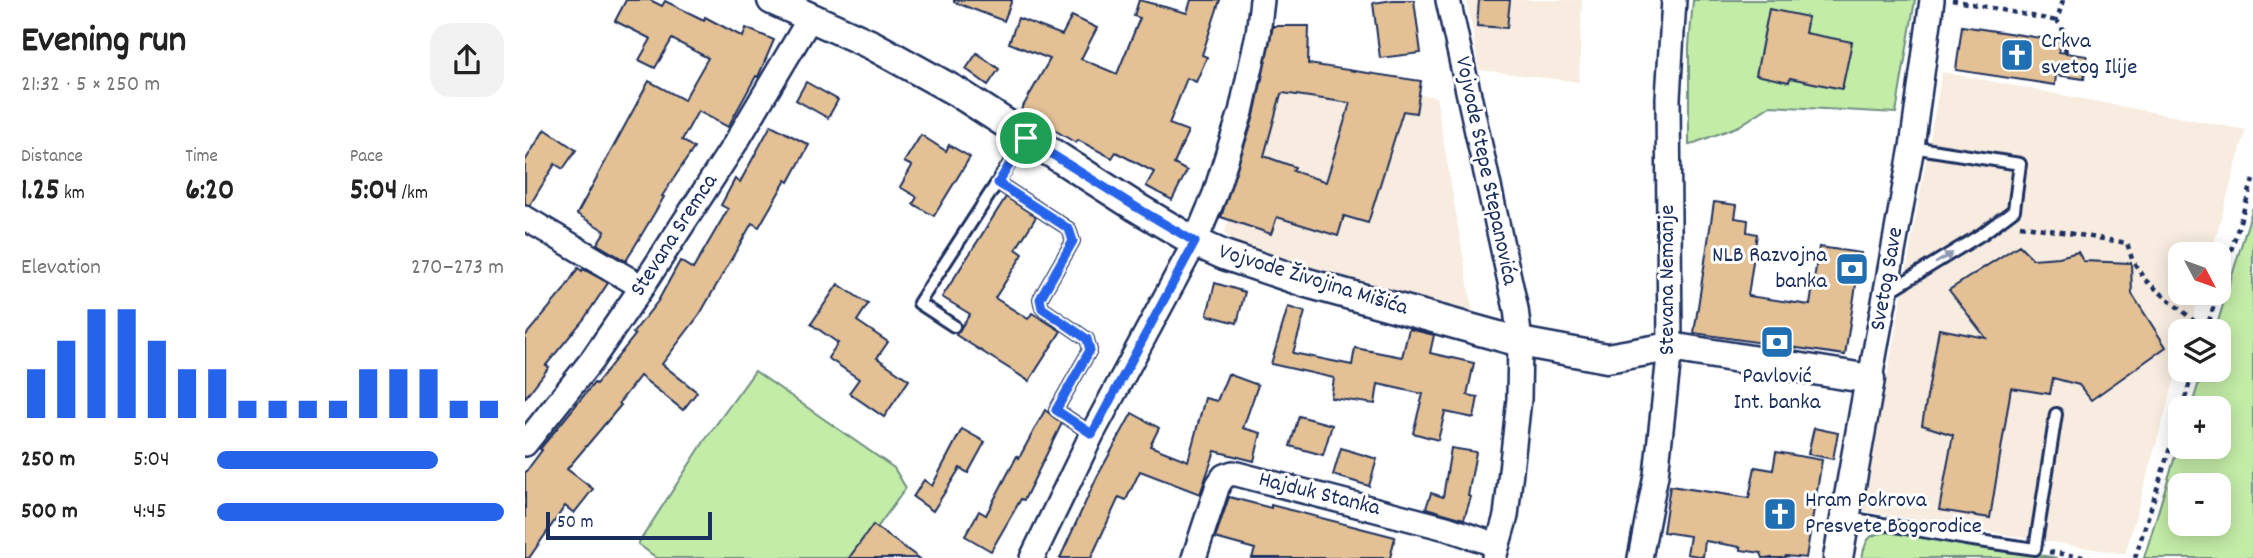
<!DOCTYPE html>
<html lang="en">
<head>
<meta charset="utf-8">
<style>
	:root { --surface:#fff; --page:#f2f2f2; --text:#222; --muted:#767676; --accent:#2563eb }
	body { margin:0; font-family:Dekko,sans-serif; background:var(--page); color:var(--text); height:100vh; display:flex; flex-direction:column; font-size:26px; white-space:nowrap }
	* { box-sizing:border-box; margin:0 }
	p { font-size:23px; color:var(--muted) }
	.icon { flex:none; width:38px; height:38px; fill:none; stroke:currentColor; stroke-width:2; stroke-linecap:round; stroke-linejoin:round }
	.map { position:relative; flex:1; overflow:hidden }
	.panel { display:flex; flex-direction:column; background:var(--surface); width:525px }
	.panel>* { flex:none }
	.needle { width:46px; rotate:131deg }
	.fabs { position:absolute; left:1643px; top:242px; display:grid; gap:14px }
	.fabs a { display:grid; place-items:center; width:63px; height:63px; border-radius:14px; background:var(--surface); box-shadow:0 4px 18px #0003; font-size:35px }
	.scale { position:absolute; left:21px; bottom:18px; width:166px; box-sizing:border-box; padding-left:7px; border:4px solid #1b2f5e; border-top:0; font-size:19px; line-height:24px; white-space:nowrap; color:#1b2f5e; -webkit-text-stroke:5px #fff; paint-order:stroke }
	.pin { position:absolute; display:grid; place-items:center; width:60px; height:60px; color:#fff; margin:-30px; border:4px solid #fff; border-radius:50%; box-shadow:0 2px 7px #0007 }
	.round { display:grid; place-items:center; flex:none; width:74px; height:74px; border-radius:21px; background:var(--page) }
	.head { display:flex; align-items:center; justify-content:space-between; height:119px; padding:0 21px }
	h1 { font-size:38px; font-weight:700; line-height:52px }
	.metrics { display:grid; grid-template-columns:repeat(3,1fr); gap:10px; height:119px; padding:7px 21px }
	.metrics div { display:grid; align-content:center }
	.metrics b { font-size:30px; font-weight:700 }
	.metrics small { font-size:19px; font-weight:400 }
	.metrics p { font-size:19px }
	.chart { height:196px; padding:14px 21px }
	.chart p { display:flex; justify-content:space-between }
	.chart svg { width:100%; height:126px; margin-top:7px; stroke:var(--accent); stroke-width:6 }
	ul { padding:0 21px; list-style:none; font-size:23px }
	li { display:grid; grid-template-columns:112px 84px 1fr; align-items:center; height:52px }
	li i { height:18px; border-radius:9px; background:var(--accent) }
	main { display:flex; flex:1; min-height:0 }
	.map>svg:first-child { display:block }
</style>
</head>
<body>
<main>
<section class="panel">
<div class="head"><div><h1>Evening run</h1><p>21:32 · 5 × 250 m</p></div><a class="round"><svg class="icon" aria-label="share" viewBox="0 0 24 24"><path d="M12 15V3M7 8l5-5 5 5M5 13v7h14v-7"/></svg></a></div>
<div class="metrics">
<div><p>Distance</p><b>1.25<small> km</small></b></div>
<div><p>Time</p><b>6:20</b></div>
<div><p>Pace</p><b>5:04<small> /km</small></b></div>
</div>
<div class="chart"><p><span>Elevation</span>270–273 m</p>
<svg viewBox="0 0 160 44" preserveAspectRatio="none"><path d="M5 44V27M15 44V17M25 44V6M35 44V6M45 44V17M55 44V27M65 44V27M75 44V38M85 44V38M95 44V38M105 44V38M115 44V27M125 44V27M135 44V27M145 44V38M155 44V38"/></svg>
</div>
<ul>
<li><b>250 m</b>5:04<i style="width:77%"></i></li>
<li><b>500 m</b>4:45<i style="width:100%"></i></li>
</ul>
</section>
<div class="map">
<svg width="1728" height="558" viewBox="0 0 1728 558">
	<rect width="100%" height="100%" fill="#fff"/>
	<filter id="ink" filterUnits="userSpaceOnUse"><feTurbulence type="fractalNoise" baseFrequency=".0143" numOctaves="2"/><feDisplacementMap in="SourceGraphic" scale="14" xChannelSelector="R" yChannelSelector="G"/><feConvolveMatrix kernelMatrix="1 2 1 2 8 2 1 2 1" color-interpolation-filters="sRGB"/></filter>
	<g filter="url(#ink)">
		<g fill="#f7ecdf">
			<path d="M942 0H1057L1054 82 954 70Z"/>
			<path d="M1417 72 1721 130 1686 254H1656V292H1675L1664 331H1656L1655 360 1600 554 1338 511Z"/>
			<path d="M817 84 911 97 948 313 943 318 722 253 705 242 700 232 744 86Z"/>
		</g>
		<g fill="#c3eca7" stroke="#6f8e82" stroke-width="2" fill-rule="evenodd">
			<path d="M1168 0H1390L1371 113 1245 106 1214 126 1164 145V46Z"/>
			<path d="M1728 207V558H1619L1655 440 1656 446H1694V408H1666L1678 369H1694V331H1690ZM1656 485H1694V523H1656Z"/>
			<path d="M230 371 369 468 381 488 330 558H132L113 544 182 437Z"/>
			<path d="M1370 532 1532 558H1337C1341 534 1347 533 1370 532Z"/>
		</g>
		<g fill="#e3c195" stroke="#1b2f5e" stroke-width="2" fill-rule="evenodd">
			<path d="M101 0H125L137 6 140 1 179 20 180 17 218 37 221 28 249 40 233 77 231 76 203 127 173 111 157 140 169 148 137 196 139 197 101 261 72 244 80 231 52 214 124 81 159 100 183 58 147 39 130 68 114 60 126 39 90 21Z"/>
			<path d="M429 0H487L479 21 429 2Z"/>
			<path d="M614 0 662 13 666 0H695L677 55 682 57 671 82 662 78 644 124 663 131 649 164 662 171 647 200 621 186 629 172 591 152 587 158 553 140 551 143 496 110 525 59 484 43 493 18 537 35 547 16 572 28 556 59 592 74 615 18 609 16Z"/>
			<path d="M868 0H889L896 53 855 58 848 3Z"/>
			<path d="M954 0H985L982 28 952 26Z"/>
			<path d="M1244 9 1283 17 1280 33 1327 42 1317 89 1265 78 1264 82 1231 75Z"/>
			<path d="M748 26H784L783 64 896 81 891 113 878 111 843 223 819 216 813 236 752 217 746 234 696 217 729 116ZM758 93 825 103 801 182 768 171 770 167 739 156 756 94Z"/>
			<path d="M1437 26 1536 41 1534 52 1562 56 1559 79 1531 75 1530 85 1431 70Z"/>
			<path d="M452 53 474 69 463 85 441 69Z"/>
			<path d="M281 82 313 100 303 118 271 100Z"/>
			<path d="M246 125 284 145 264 182 261 180 234 227 227 223 175 314 137 364 172 392 158 410 115 376 94 403 96 405 42 469 68 489 49 513 40 506 4 558H0V473L17 450 15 449 69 383 71 384 110 335 108 333 133 301 155 261 168 269 203 209 196 205 210 179 215 182Z"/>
			<path d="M20 129 51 150 38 169 30 164 5 205 0 204V161Z"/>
			<path d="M396 135 421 151 424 145 445 157 409 216 388 204 392 197 375 187 387 166 379 162Z"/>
			<path d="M481 197 511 217 491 249 498 254 470 298 503 319 507 313 536 331 504 381 431 335 445 314 417 297Z"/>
			<path d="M1189 202 1212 205 1210 218 1223 220 1222 232 1232 234 1223 296 1285 305 1294 247 1336 253 1320 355 1169 333Z"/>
			<path d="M1494 245 1508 259 1534 257 1553 252 1558 261 1606 263 1607 294 1641 347 1566 400 1554 385 1528 378 1525 394 1486 388 1465 518 1414 510 1428 435 1397 425 1414 329 1461 338 1424 290Z"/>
			<path d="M53 268 57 271 58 269 83 283 59 319 21 365 24 367 0 398V336L39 290Z"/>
			<path d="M690 283 720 292 712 323 682 315Z"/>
			<path d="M313 284 343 304 332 321 363 342 352 358 384 380 359 417 324 393 334 379 303 358 313 343 286 324Z"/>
			<path d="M763 307 780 312 768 353 827 365 830 348 877 357 884 329 909 335 905 353 949 363 942 395 953 397 949 418 920 412 913 440 888 433 898 394 853 384 850 404 806 398 809 378 746 364Z"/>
			<path d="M703 374 733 385 718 428 736 433 729 461 690 451 675 494 615 471 601 500 594 497 566 558H535L572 477 607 413 634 428 625 446 663 461 680 398 692 401Z"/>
			<path d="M520 410 537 423 499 500 496 499 466 551 440 536 454 511 461 515 492 456 494 458Z"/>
			<path d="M774 416 807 425 798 455 765 446Z"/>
			<path d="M1289 428 1313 433 1308 459 1283 454Z"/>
			<path d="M437 429 460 442 443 473 435 468 408 511 388 497 399 480 407 486Z"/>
			<path d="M816 448 852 459 844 486 808 475Z"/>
			<path d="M926 448 951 452 943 496 946 497 939 519 901 508 906 493 918 497Z"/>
			<path d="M1251 452 1297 460 1281 558 1261 556 1259 558H1238L1236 553 1216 550V547L1180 541 1178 557 1162 554 1165 536 1138 532 1145 486 1224 498 1230 467 1248 470Z"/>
			<path d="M704 497 746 508V505L870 537 865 558H727L730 549 690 538Z"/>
			<path d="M348 525 394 558H324Z"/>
		</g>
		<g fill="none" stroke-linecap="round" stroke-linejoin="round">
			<defs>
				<g id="service">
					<path d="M473 183 544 229 548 241 515 299 517 308 562 339 565 350 531 410 567 434"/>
					<path d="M1363 292 1457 234 1489 210 1495 164 1387 147"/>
					<path d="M429 326 394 303 501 138"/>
					<path d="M1320 517 1441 539 1510 549 1531 414"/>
				</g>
				<g id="minor">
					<path d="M923 0 991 309 995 342 994 399 981 516 969 558"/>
					<path d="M0 218 117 287"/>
					<path d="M1345 379 1387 147 1407 0"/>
					<path d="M0 444 67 360 117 287 213 139 285 18"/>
					<path d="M507 558 567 434 670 242 690 194 716 112 733 34 737 0"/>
					<path d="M669 558 693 485 699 476 708 473 921 528 972 545"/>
					<path d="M1115 558 1131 475 1145 347 1143 98 1149 0"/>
				</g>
				<path id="tertiary" d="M247 0 347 45 432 92 611 207 670 242 699 255 782 283 995 342 1082 358 1145 347 1345 379 1313 558"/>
			</defs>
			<use href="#service" stroke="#1b2f5e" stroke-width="16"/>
			<use href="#minor" stroke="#1b2f5e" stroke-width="28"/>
			<use href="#tertiary" stroke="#1b2f5e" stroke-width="33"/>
			<g stroke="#1b2f5e" stroke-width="4.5" stroke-dasharray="5 5" stroke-linecap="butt">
				<path d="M1427 0 1532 21"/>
				<path d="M1538 0 1532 21 1537 27 1541 53"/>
				<path d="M1495 225 1602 243 1607 259 1619 279 1681 331"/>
				<path d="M1694 289 1728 180"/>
				<path d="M1681 331 1693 292"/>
				<path d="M1657 408 1669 369"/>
				<path d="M1524 552 1565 558"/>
				<path d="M1610 558 1656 413"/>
			</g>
			<use href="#service" stroke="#fff" stroke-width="10"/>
			<use href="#minor" stroke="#fff" stroke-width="23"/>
			<use href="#tertiary" stroke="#fff" stroke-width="28"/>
		</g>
		<defs><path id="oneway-solid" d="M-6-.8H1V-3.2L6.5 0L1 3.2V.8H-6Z" transform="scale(1.75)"/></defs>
		<use fill="#8d97ae" href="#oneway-solid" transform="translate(1419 258) rotate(-31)"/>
	</g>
	<g fill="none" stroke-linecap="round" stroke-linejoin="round" filter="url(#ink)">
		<defs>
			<path id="route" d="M501 138 611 207 670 242 567 434 531 410 565 350 562 339 517 308 515 299 548 241 544 229 473 183Z"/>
		</defs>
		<use href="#route" stroke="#fff" stroke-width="14"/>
		<use href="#route" stroke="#2563eb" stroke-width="9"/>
	</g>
	<defs>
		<symbol id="church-square" viewBox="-11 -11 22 22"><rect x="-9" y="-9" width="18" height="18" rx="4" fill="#1f6fb2" stroke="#fff"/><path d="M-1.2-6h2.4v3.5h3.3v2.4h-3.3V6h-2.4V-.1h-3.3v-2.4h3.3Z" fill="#fff"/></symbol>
		<symbol id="bank-square" viewBox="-11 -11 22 22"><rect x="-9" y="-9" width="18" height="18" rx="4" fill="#1f6fb2" stroke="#fff"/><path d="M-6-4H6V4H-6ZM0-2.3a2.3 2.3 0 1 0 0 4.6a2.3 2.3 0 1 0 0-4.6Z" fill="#fff"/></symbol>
	</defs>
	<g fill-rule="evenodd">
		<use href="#church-square" x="1473" y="36" width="38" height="38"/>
		<use href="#bank-square" x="1308" y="250" width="38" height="38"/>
		<use href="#bank-square" x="1233" y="323" width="38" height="38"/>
		<use href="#church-square" x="1236" y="495" width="38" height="38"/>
	</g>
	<g text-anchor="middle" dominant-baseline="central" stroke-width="6" stroke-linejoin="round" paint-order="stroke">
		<g font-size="23" fill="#1b2f5e" stroke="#fff" text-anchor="start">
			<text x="1516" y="42">Crkva<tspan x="1516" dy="26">svetog Ilije</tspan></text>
			<text x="1302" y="256" text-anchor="end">NLB Razvojna<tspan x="1302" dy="26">banka</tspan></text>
			<text x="1252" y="377" text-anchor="middle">Pavlović<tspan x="1252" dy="26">Int. banka</tspan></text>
			<text x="1280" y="501">Hram Pokrova<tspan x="1280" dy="26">Presvete Bogorodice</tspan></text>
		</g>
		<g font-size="23" fill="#1b2f5e" stroke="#fff">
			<text transform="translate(960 171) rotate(78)">Vojvode Stepe Stepanovića</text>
			<text transform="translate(150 236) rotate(-57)">Stevana Sremca</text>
			<text transform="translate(1363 279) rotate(-80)">Svetog Save</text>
			<text transform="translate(1143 280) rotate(-90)">Stevana Nemanje</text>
			<text transform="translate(788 281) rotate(17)">Vojvode Živojina Mišića</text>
			<text transform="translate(794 495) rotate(14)">Hajduk Stanka</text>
		</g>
	</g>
</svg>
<div class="fabs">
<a><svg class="needle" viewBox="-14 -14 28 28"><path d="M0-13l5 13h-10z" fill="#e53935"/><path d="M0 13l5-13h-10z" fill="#767676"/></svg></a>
<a><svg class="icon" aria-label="layers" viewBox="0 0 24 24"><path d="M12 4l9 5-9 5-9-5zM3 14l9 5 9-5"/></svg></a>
<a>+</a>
<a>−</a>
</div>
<div class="scale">50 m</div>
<div class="pin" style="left:501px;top:138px;background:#1e9e55"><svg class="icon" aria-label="arrive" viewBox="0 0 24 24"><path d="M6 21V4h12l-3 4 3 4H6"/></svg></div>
</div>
</main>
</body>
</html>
